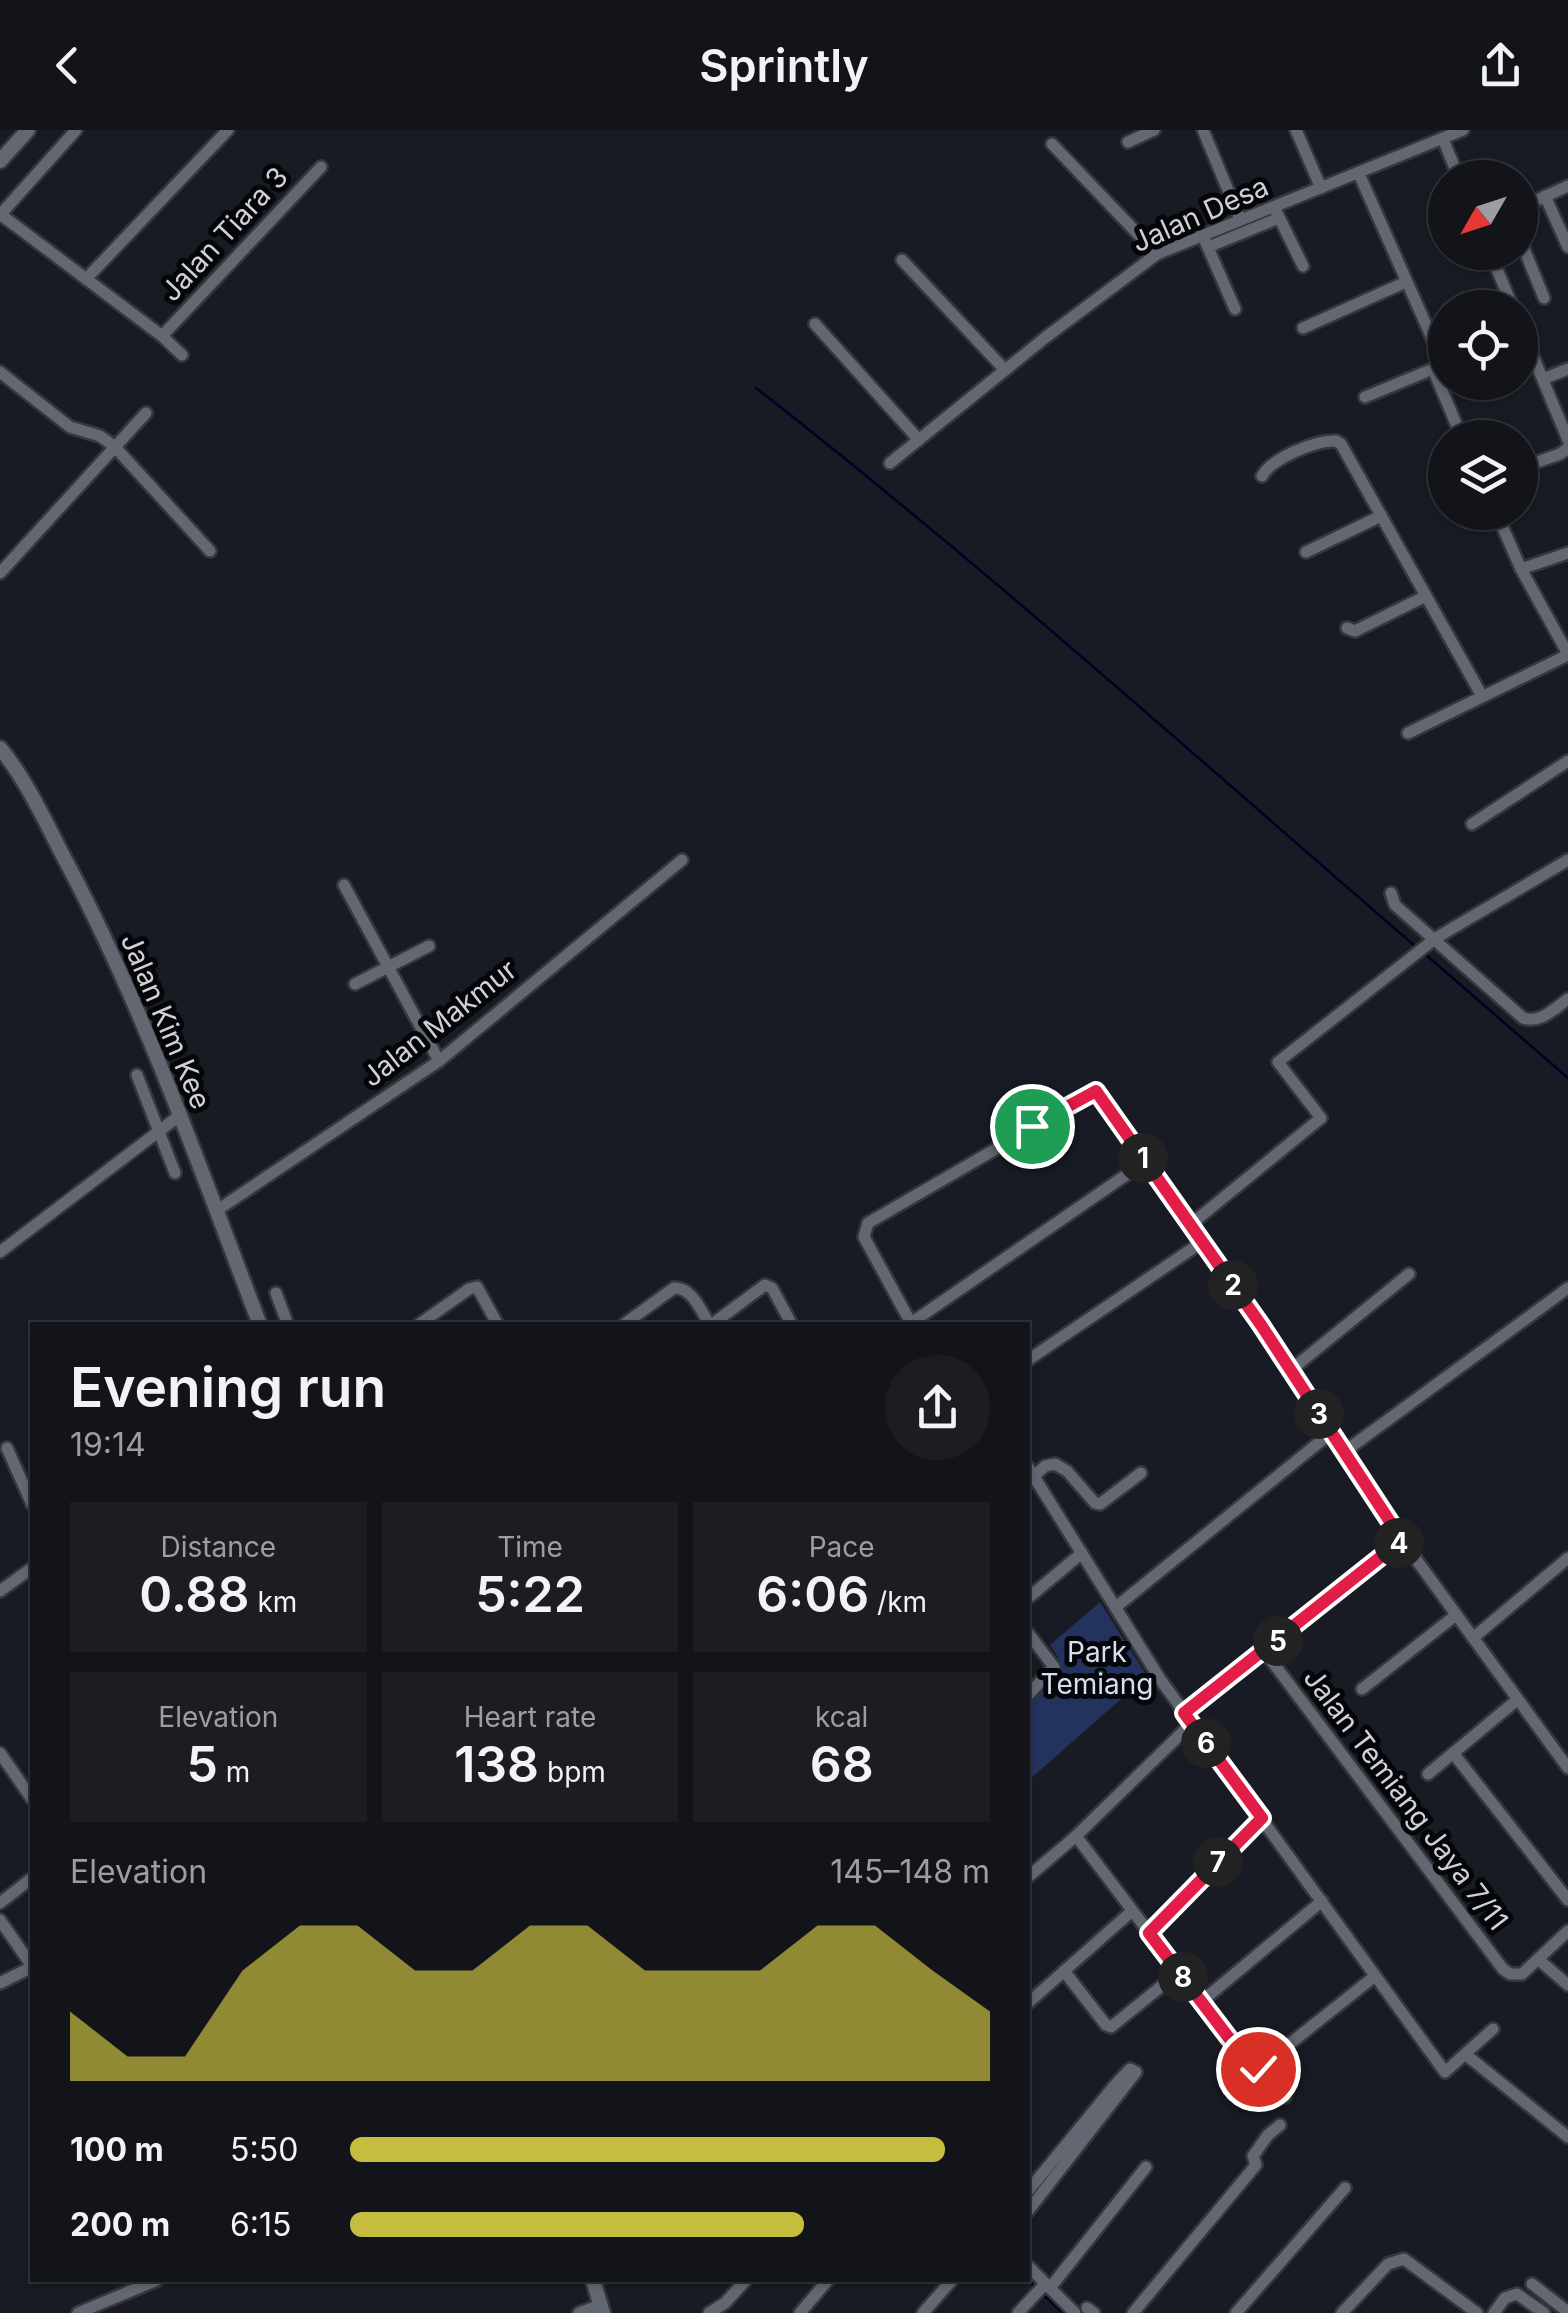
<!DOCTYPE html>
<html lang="en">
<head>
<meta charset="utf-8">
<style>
	:root { --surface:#12141a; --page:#1b1d23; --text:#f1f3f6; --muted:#9c9ea2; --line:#313339; --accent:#c4bd3e }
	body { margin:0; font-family:Inter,sans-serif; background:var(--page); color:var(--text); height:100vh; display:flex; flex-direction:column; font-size:38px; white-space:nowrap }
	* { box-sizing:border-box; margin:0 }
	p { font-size:32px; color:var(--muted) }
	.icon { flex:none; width:55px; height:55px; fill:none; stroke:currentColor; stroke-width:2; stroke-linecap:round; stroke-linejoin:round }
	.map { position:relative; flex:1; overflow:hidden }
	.drawer { position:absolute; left:30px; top:1192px; width:1000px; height:960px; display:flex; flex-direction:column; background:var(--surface); border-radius:0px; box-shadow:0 2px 8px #0004,0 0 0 2px var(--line) }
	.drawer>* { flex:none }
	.needle { width:65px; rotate:231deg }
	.fabs { position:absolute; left:1428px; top:30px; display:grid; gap:20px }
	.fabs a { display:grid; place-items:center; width:110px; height:110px; border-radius:50%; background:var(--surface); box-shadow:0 2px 8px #0004,0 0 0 2px var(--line); font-size:50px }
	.pin { position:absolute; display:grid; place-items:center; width:85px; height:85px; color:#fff; margin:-42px; border:5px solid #fff; border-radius:50%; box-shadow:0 2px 10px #0007 }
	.km { position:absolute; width:50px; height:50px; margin:-25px; border-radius:50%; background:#222; color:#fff; font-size:28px; line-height:50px; text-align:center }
	.round { display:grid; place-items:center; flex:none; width:105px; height:105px; border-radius:52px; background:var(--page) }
	.summary { display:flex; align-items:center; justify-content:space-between; height:170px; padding:0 40px }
	h1 { font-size:55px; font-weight:600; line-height:75px }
	.metrics { display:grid; grid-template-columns:repeat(3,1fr); gap:15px; height:170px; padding:10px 40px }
	.metrics div { display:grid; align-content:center; border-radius:0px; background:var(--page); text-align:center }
	.metrics b { font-size:50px; font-weight:600 }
	.metrics small { font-size:28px; font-weight:400 }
	.metrics p { font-size:28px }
	.chart { height:280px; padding:20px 40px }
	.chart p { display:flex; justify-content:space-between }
	.chart svg { width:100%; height:180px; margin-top:10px; fill:var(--accent); opacity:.7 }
	ul { padding:0 40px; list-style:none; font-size:32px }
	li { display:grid; grid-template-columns:160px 120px 1fr; align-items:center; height:75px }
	li i { height:25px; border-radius:12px; background:var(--accent) }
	header { display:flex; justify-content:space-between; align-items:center; height:130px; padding:0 40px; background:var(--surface); font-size:45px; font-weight:600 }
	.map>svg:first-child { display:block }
</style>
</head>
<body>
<header><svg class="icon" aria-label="back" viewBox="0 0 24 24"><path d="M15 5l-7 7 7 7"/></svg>Sprintly<svg class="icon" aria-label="share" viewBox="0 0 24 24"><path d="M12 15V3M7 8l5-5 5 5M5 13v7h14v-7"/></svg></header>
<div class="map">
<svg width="1568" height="2183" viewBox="0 0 1568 2183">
	<rect width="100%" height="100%" fill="#181b23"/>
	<path fill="#24325e" d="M1100 1472 1147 1546 1028 1651V1573L1059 1545 1058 1527 1050 1515Z"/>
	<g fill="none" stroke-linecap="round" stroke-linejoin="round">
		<g stroke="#010025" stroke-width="2.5">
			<path d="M756 258C983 435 1197 628 1415 816"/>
			<path d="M1425 824 1568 948"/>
			<path d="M1027 2150 1033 2155"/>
			<path d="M1044 2165 1063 2183"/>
		</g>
		<defs>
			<g id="minor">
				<path d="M1203 0 1240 89"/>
				<path d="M1296 0 1321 58"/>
				<path d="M1443 9 1459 48"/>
				<path d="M1128 12 1154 0"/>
				<path d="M1052 14 1157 124"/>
				<path d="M1359 44 1444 235"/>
				<path d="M1545 66 1568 117"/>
				<path d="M1520 78 1568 56"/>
				<path d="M1276 81 1303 136"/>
				<path d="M0 84 162 206 182 225"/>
				<path d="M0 85 76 0"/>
				<path d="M1202 104 1235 179"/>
				<path d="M1520 109 1544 168"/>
				<path d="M1208 117 1279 88"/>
				<path d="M1490 122 1513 178"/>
				<path d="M902 130 1005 240"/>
				<path d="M86 149 228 0"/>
				<path d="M815 194 919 310"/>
				<path d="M1520 195 1568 310"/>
				<path d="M1303 198 1406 152"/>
				<path d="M162 206 321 37"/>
				<path d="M1433 239 1462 308"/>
				<path d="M0 242 70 297 100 306 114 316 210 421"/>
				<path d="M1543 249 1568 239"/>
				<path d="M1365 267 1445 234"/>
				<path d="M890 333 1046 207 1157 124 1463 0"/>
				<path d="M1520 338 1560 324 1568 318"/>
				<path d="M1262 346C1272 328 1316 310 1336 311L1341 314 1482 566"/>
				<path d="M1496 382 1521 439 1568 524"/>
				<path d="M1306 422 1381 386"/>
				<path d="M1521 439 1568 423"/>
				<path d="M0 443 146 283"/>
				<path d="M1347 498 1355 501 1426 466"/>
				<path d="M1408 603 1568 525"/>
				<path d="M1472 694 1568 631"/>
				<path d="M344 755 439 931"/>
				<path d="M1391 763 1395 775 1523 888C1540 894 1554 879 1568 869"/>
				<path d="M355 854 429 816"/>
				<path d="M137 945 175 1043"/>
				<path d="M216 1081 439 931 682 730"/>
				<path d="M1190 1095 1321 988 1278 932 1436 808 1568 730"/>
				<path d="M0 1122 179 986"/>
				<path d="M276 1163 288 1195"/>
				<path d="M911 1193 1145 1032"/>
				<path d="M418 1195 469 1159 477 1157 498 1195"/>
				<path d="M623 1195 674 1158C692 1157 701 1181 710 1195"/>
				<path d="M711 1195 765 1155 772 1158 791 1193"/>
				<path d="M912 1195 864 1107 868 1093 1096 961 1261 1195 1402 1410 1568 1638"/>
				<path d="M1028 1230 1202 1112"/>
				<path d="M1291 1240 1409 1144"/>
				<path d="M7 1318 32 1374"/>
				<path d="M1344 1322 1568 1158"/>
				<path d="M1028 1337 1160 1549 1445 1942 1493 1899"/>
				<path d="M1028 1352 1045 1336 1055 1334 1067 1341 1095 1373 1100 1374 1141 1343"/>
				<path d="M0 1461 32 1438"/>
				<path d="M1028 1468 1082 1423"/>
				<path d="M1116 1477 1332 1302"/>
				<path d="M1028 1503 1054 1537 1028 1565"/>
				<path d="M1473 1508 1568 1428"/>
				<path d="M1265 1522 1503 1839 1510 1844H1522L1568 1801"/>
				<path d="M1362 1559 1456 1485"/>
				<path d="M1184 1583 1402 1410"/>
				<path d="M0 1623 32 1669"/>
				<path d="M1453 1623 1568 1770"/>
				<path d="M1428 1644 1517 1570"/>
				<path d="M1076 1706 1229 1908 1285 1967"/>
				<path d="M1028 1747 1076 1706 1192 1593"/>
				<path d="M0 1773 32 1748"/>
				<path d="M0 1790 32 1836"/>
				<path d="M1149 1803 1262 1688"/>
				<path d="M1538 1829 1568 1855"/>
				<path d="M1064 1841 1106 1895 1111 1897 1179 1842"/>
				<path d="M0 1853 32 1837"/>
				<path d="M1201 1872 1322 1771"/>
				<path d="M1028 1873 1132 1781"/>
				<path d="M1465 1924 1568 2007"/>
				<path d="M1258 1939 1375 1846"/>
				<path d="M1028 2061 1115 1955 1130 1939 1136 1942 1028 2081"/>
				<path d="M1028 2136 1050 2158 1146 2037"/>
				<path d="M1532 2154 1568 2182"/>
				<path d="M1050 2158 1075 2183"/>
				<path d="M1087 2178 1094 2183"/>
				<path d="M78 2183 157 2150"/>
				<path d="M579 2183 601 2175"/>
				<path d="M709 2183 725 2173 746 2150"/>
				<path d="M800 2183 828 2150"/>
				<path d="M923 2183 952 2150"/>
				<path d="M1018 2183 1045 2154"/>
				<path d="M1133 2183 1256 2035 1253 2026 1268 2005 1280 1995"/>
				<path d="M1236 2183 1345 2058"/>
				<path d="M1342 2183 1388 2134 1404 2129 1477 2183"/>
				<path d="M1494 2183 1505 2168 1517 2164 1544 2183"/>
			</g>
			<g id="tertiary">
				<path d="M0 31 28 0"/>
				<path d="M0 618C29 653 48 698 69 737 146 883 201 1041 260 1195"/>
				<path d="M593 2150 603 2183"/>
			</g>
		</defs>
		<use href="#minor" stroke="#35373d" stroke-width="16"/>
		<use href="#tertiary" stroke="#35373d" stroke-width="19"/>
		<use href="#minor" stroke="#636771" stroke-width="11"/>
		<use href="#tertiary" stroke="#636771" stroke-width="14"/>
	</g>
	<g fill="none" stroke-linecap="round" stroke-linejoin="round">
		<defs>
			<path id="route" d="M1032 996 1096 961 1261 1195 1402 1410 1184 1583 1262 1688 1149 1803 1229 1908 1258 1939"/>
		</defs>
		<use href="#route" stroke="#fff" stroke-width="20"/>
		<use href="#route" stroke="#e11d48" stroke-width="12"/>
	</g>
	<g text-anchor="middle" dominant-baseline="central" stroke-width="10" stroke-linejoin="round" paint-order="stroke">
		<g font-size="28" fill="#cfd1d7" stroke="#050609">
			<text transform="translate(1200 84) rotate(-24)">Jalan Desa</text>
			<text transform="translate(224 104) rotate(-47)">Jalan Tiara 3</text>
			<text transform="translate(166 891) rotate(67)">Jalan Kim Kee</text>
			<text transform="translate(439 893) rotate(-38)">Jalan Makmur</text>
			<text transform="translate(1406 1669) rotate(53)">Jalan Temiang Jaya 7/11</text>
		</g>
		<g font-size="28" fill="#d7deef" stroke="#050609">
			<text x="1097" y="1522">Park<tspan x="1097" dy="32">Temiang</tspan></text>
		</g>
	</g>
</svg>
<div class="fabs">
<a><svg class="needle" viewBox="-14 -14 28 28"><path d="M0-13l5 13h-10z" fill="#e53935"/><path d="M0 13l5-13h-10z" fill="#9c9ea2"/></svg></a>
<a><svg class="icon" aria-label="locate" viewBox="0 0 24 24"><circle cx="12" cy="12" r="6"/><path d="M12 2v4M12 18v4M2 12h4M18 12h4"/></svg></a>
<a><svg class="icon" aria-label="layers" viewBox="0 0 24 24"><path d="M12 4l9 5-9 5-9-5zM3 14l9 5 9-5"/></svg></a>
</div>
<div class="pin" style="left:1032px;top:996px;background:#1e9e55"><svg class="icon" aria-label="arrive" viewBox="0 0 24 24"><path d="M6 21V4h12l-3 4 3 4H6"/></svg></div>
<div class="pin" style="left:1258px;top:1939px;background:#d93025"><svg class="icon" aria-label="check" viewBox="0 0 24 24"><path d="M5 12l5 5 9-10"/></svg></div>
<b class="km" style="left:1143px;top:1028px">1</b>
<b class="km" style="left:1233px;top:1155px">2</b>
<b class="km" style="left:1319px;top:1284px">3</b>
<b class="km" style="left:1399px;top:1413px">4</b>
<b class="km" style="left:1278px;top:1511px">5</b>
<b class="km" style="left:1206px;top:1613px">6</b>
<b class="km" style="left:1218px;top:1732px">7</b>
<b class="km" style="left:1183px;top:1847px">8</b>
<section class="drawer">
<div class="summary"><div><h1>Evening run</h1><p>19:14</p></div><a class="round"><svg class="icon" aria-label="share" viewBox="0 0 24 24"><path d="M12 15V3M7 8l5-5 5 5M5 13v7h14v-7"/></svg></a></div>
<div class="metrics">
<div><p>Distance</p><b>0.88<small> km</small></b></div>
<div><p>Time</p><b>5:22</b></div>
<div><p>Pace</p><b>6:06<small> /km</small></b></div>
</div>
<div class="metrics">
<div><p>Elevation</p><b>5<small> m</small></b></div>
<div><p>Heart rate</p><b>138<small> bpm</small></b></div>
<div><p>kcal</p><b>68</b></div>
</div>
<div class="chart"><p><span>Elevation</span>145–148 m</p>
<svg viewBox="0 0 160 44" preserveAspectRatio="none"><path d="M0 44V27L10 38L20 38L30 17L40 6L50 6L60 17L70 17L80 6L90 6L100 17L110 17L120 17L130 6L140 6L150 17L160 27V44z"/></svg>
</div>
<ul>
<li><b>100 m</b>5:50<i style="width:93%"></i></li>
<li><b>200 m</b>6:15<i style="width:71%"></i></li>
</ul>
</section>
</div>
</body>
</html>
